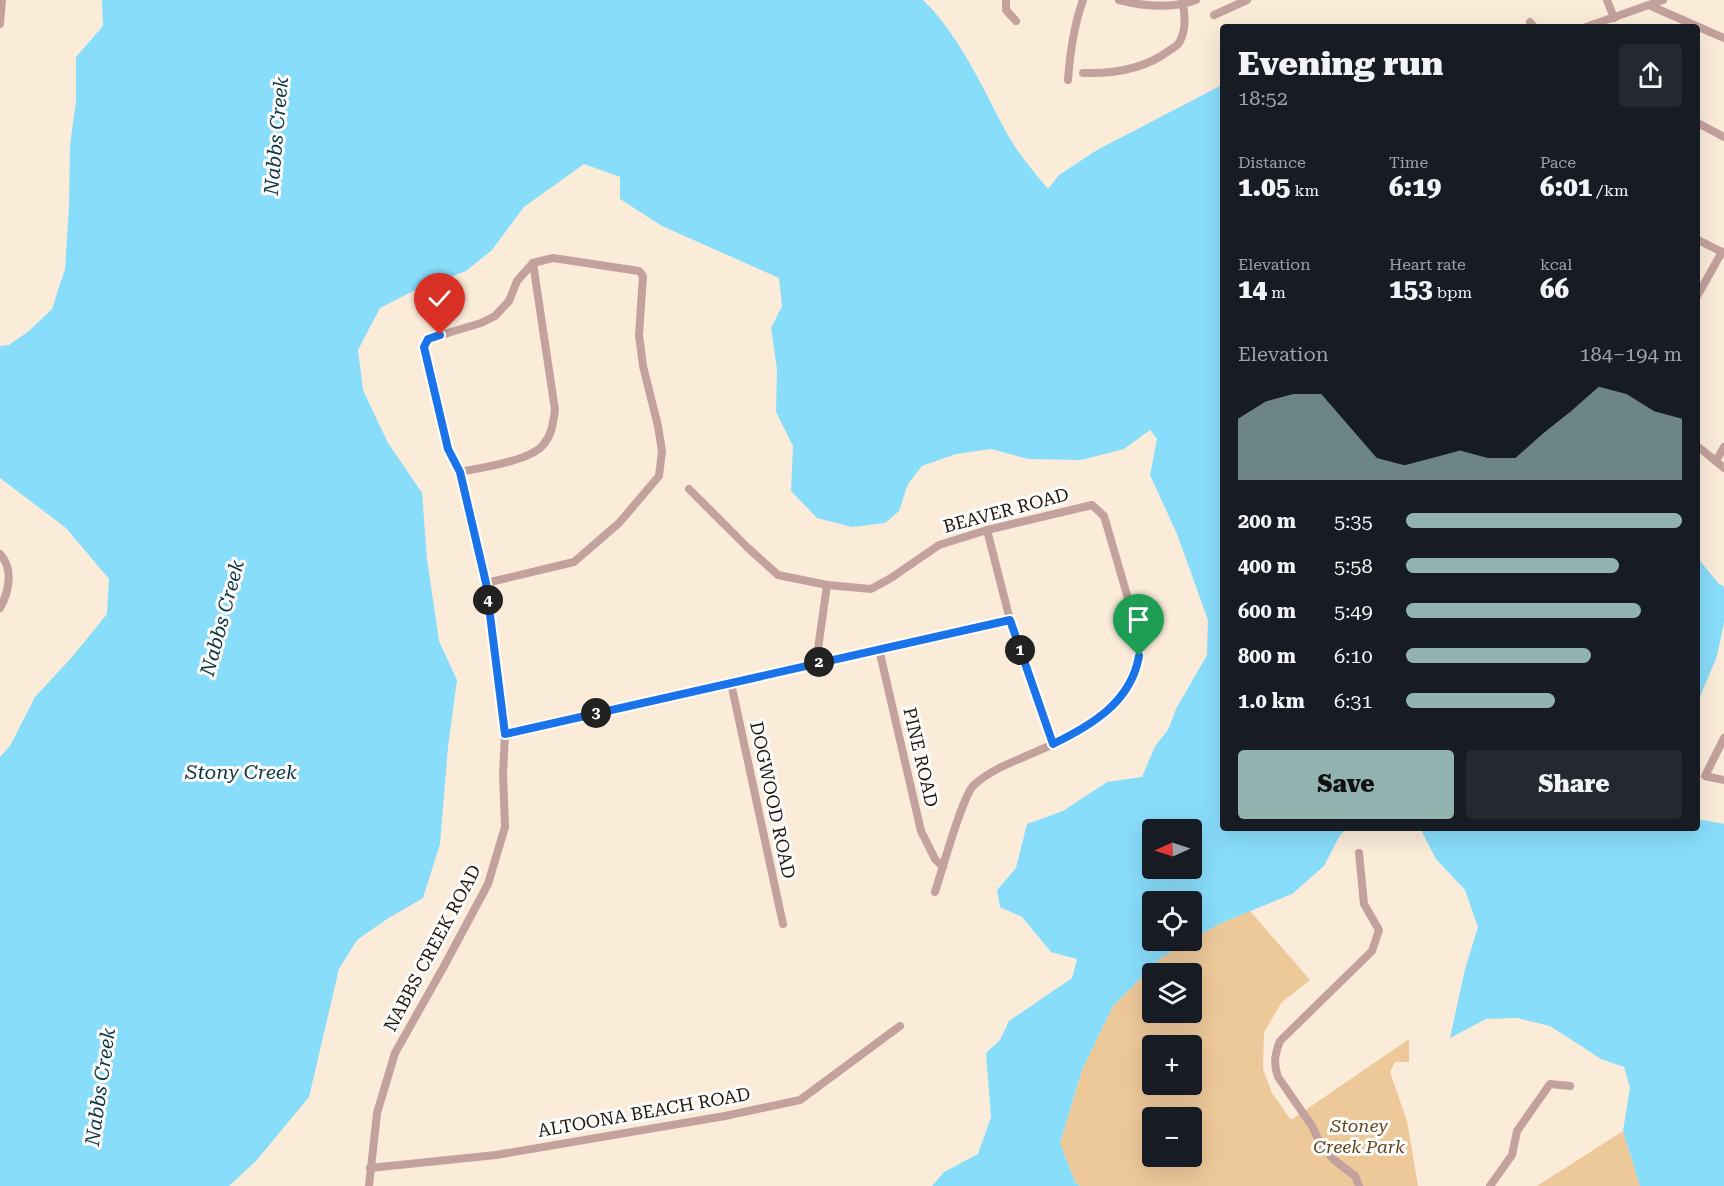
<!DOCTYPE html>
<html lang="en">
<head>
<meta charset="utf-8">
<style>
	:root { --surface:#171b24; --page:#242831; --text:#f1f3f6; --muted:#9ea1a6; --accent:#92b3af }
	body { margin:0; font-family:"Roboto Serif",serif; background:var(--page); color:var(--text); height:100vh; display:flex; flex-direction:column; font-size:22px; white-space:nowrap }
	* { box-sizing:border-box; margin:0 }
	p { font-size:20px; color:var(--muted) }
	.icon { flex:none; width:33px; height:33px; fill:none; stroke:currentColor; stroke-width:2; stroke-linecap:round; stroke-linejoin:round }
	.map { position:relative; flex:1; overflow:hidden }
	.panel { position:absolute; left:1220px; top:24px; width:480px; height:807px; display:flex; flex-direction:column; background:var(--surface); border-radius:6px; box-shadow:0 6px 24px #0002 }
	.panel>* { flex:none }
	.needle { width:39px; rotate:267deg }
	.buttons { position:absolute; left:1142px; top:819px; display:grid; gap:12px }
	.buttons a { display:grid; place-items:center; width:60px; height:60px; border-radius:6px; background:var(--surface); box-shadow:0 6px 24px #0002; font-size:30px }
	.pin { position:absolute; display:grid; place-items:center; width:51px; height:51px; color:#fff; margin:-62px -26px; border-radius:50% 50% 50% 0; rotate:-45deg; box-shadow:0 0 6px #0007 }
	.pin .icon { rotate:45deg }
	.km { position:absolute; width:30px; height:30px; margin:-15px; border-radius:50%; background:#222; color:#fff; font-size:16px; line-height:30px; text-align:center }
	.round { display:grid; place-items:center; flex:none; width:63px; height:63px; border-radius:6px; background:var(--page) }
	.head { display:flex; align-items:center; justify-content:space-between; height:102px; padding:0 18px }
	h1 { font-size:33px; font-weight:800; line-height:45px }
	.stats { display:grid; grid-template-columns:repeat(3,1fr); gap:9px; height:102px; padding:6px 18px }
	.stats div { display:grid; align-content:center }
	.stats b { font-size:26px; font-weight:800 }
	.stats small { font-size:16px; font-weight:400 }
	.stats p { font-size:16px }
	.chart { height:168px; padding:12px 18px }
	.chart p { display:flex; justify-content:space-between }
	.chart svg { width:100%; height:108px; margin-top:6px; fill:var(--accent); opacity:.7 }
	.action { display:flex; gap:12px; margin-top:auto; padding:12px 18px }
	.action a { flex:1; height:69px; border-radius:6px; background:var(--accent); color:#111; font-size:24px; font-weight:800; line-height:69px; text-align:center }
	.action a+a { background:var(--page); color:var(--text) }
	ul { padding:0 18px; list-style:none; font-size:20px }
	li { display:grid; grid-template-columns:96px 72px 1fr; align-items:center; height:45px }
	li i { height:15px; border-radius:8px; background:var(--accent) }
	.map>svg:first-child { display:block }
</style>
</head>
<body>
<div class="map">
<svg width="1724" height="1186" viewBox="0 0 1724 1186">
	<rect width="100%" height="100%" fill="#fbecda"/>
	<g fill="#edc899" fill-rule="evenodd">
		<path d="M1250 911 1310 980 1282 1002 1264 1032 1263 1069 1272 1093 1291 1120 1409 1039V1062H1395L1390 1072 1407 1121 1418 1186H1080L1075 1182 1060 1143 1082 1070 1113 1006 1162 957 1221 923ZM1152 974H1191V1012H1152ZM1152 1046H1191V1084H1152ZM1152 1118H1191V1156H1152Z"/>
		<path d="M1623 1131 1640 1186H1537Z"/>
	</g>
	<g fill="#88ddfb" fill-rule="evenodd">
		<path d="M102 0H923C962 38 983 90 1009 137 1019 155 1035 173 1048 189L1059 175 1097 150 1222 85V828H1347L1340 835 1324 866 1292 894 1221 923 1191 940V902H1152V940L1190 941 1162 957 1113 1006 1082 1070 1060 1143 1075 1182 1080 1186H932L944 1172 978 1154 991 1117 986 1053 1000 1040 1009 1021 1072 978 1077 959 1051 952 1022 917 1000 907 997 890 1016 868 1027 824 1063 811 1107 782 1142 777 1155 746 1168 730 1176 709 1207 655 1208 620 1177 534 1150 475 1157 439 1150 430 1124 449 1081 460 1028 459 991 449 956 454 922 466 908 484 899 511 885 523 852 527 817 518 791 491 793 446 776 412 777 369 771 328 782 306 779 278 662 226 620 199V177L584 164 524 207 492 250 466 271 411 292 380 308 358 350 363 390 388 443 422 493 427 559 439 641 457 680 448 747 440 844 423 898 387 919 357 940 339 969 309 1097 256 1161 229 1186H0V757L10 746 35 697 72 657 107 614 109 579 66 528 0 478V346L9 345 29 331 52 309 65 269 69 207 70 145 76 101V57L103 26ZM1152 830H1191V868H1152Z"/>
		<path d="M1697 557 1718 583 1724 587V622L1717 656 1697 704Z"/>
		<path d="M1697 819 1724 824V1186H1640L1623 1131 1630 1088 1624 1067 1601 1059 1550 1026 1517 1018 1486 1019 1450 1038 1465 969 1478 927 1465 890 1436 859 1420 828H1696Z"/>
	</g>
	<g fill="none" stroke-linecap="round" stroke-linejoin="round">
		<g stroke="#c3a19d" stroke-width="8">
			<path d="M1006 0V10L1016 21"/>
			<path d="M1119 0C1143 6 1172 9 1196 0"/>
			<path d="M1607 0 1614 18"/>
			<path d="M1651 6 1724 38"/>
			<path d="M1214 15 1247 0"/>
			<path d="M1530 22 1534 27"/>
			<path d="M0 24 2 0"/>
			<path d="M1586 27 1663 0"/>
			<path d="M1083 73C1114 74 1145 69 1170 50 1174 47 1179 45 1180 41 1187 28 1185 13 1182 0"/>
			<path d="M1068 80C1070 53 1074 25 1083 0"/>
			<path d="M1696 122 1724 137"/>
			<path d="M1696 239 1724 253"/>
			<path d="M1696 298 1722 252"/>
			<path d="M1696 445 1724 468"/>
			<path d="M1716 461 1724 447"/>
			<path d="M460 472C480 468 530 461 543 445 552 435 553 423 555 410L533 263"/>
			<path d="M689 489 748 548 778 575 827 585 871 589 891 578 939 545 987 530 1092 505 1104 516 1139 636C1139 647 1140 657 1137 668 1125 713 1065 740 1026 756 1008 764 989 771 974 785 962 796 942 871 935 892"/>
			<path d="M987 530 1010 620 1053 744"/>
			<path d="M0 554C14 569 9 592 0 608"/>
			<path d="M879 649 921 831 935 859 943 867"/>
			<path d="M816 663 827 585"/>
			<path d="M731 683 783 924"/>
			<path d="M505 734 1010 620"/>
			<path d="M1724 738 1705 776 1724 780"/>
			<path d="M370 1168 496 1155 725 1116 800 1100 900 1026"/>
			<path d="M369 1186 377 1113 395 1053 443 968 488 884 505 827 503 774 505 734 486 583 460 472 448 449 424 347 428 339 481 323 495 316 509 301 517 281 533 263 553 258 639 271 643 276 639 335 643 366 658 426 662 451 659 476 619 523 574 562 486 583"/>
			<path d="M1359 1186 1355 1176 1333 1159 1321 1145 1312 1126 1278 1077C1273 1063 1275 1054 1280 1041L1372 951 1379 930 1364 904 1359 853"/>
			<path d="M1490 1186 1512 1155 1517 1131 1550 1084 1570 1086"/>
		</g>
	</g>
	<g fill="none" stroke-linecap="round" stroke-linejoin="round">
		<defs>
			<path id="route" d="M440 335 428 339 424 347 448 449 460 472 486 583 505 734 1010 620 1053 744C1092 725 1131 702 1139 656"/>
		</defs>
		<use href="#route" stroke="#fff" stroke-width="12"/>
		<use href="#route" stroke="#1a73e8" stroke-width="8"/>
	</g>
	<g text-anchor="middle" dominant-baseline="central" stroke-width="6" stroke-linejoin="round" paint-order="stroke">
		<g font-size="18" fill="#1f160b" stroke="#fcfcfc">
			<text transform="translate(1006 510) rotate(-15)">BEAVER ROAD</text>
			<text transform="translate(921 757) rotate(77)">PINE ROAD</text>
			<text transform="translate(773 800) rotate(78)">DOGWOOD ROAD</text>
			<text transform="translate(432 948) rotate(-62)">NABBS CREEK ROAD</text>
			<text transform="translate(644 1112) rotate(-10)">ALTOONA BEACH ROAD</text>
		</g>
		<g font-size="18" font-style="italic" fill="#644518" stroke="#fcfcfc">
			<text x="1359" y="1125">Stoney<tspan x="1359" dy="21">Creek Park</tspan></text>
		</g>
		<g font-size="20" font-style="italic" fill="#0d3542" stroke="#fcfcfc">
			<text transform="translate(276 136) rotate(-85)">Nabbs Creek</text>
			<text transform="translate(222 618) rotate(-75)">Nabbs Creek</text>
			<text x="241" y="772">Stony Creek</text>
			<text transform="translate(100 1087) rotate(-82)">Nabbs Creek</text>
		</g>
	</g>
</svg>
<div class="buttons">
<a><svg class="needle" viewBox="-14 -14 28 28"><path d="M0-13l5 13h-10z" fill="#e53935"/><path d="M0 13l5-13h-10z" fill="#9ea1a6"/></svg></a>
<a><svg class="icon" aria-label="locate" viewBox="0 0 24 24"><circle cx="12" cy="12" r="6"/><path d="M12 2v4M12 18v4M2 12h4M18 12h4"/></svg></a>
<a><svg class="icon" aria-label="layers" viewBox="0 0 24 24"><path d="M12 4l9 5-9 5-9-5zM3 14l9 5 9-5"/></svg></a>
<a>+</a>
<a>−</a>
</div>
<div class="pin" style="left:1139px;top:656px;background:#1e9e55"><svg class="icon" aria-label="arrive" viewBox="0 0 24 24"><path d="M6 21V4h12l-3 4 3 4H6"/></svg></div>
<div class="pin" style="left:440px;top:335px;background:#d93025"><svg class="icon" aria-label="check" viewBox="0 0 24 24"><path d="M5 12l5 5 9-10"/></svg></div>
<b class="km" style="left:1020px;top:650px">1</b>
<b class="km" style="left:819px;top:662px">2</b>
<b class="km" style="left:596px;top:713px">3</b>
<b class="km" style="left:488px;top:600px">4</b>
<section class="panel">
<div class="head"><div><h1>Evening run</h1><p>18:52</p></div><a class="round"><svg class="icon" aria-label="share" viewBox="0 0 24 24"><path d="M12 15V3M7 8l5-5 5 5M5 13v7h14v-7"/></svg></a></div>
<div class="stats">
<div><p>Distance</p><b>1.05<small> km</small></b></div>
<div><p>Time</p><b>6:19</b></div>
<div><p>Pace</p><b>6:01<small> /km</small></b></div>
</div>
<div class="stats">
<div><p>Elevation</p><b>14<small> m</small></b></div>
<div><p>Heart rate</p><b>153<small> bpm</small></b></div>
<div><p>kcal</p><b>66</b></div>
</div>
<div class="chart"><p><span>Elevation</span>184–194 m</p>
<svg viewBox="0 0 160 44" preserveAspectRatio="none"><path d="M0 44V19L10 12L20 9L30 9L40 22L50 35L60 38L70 35L80 32L90 35L100 35L110 25L120 16L130 6L140 9L150 16L160 19V44z"/></svg>
</div>
<ul>
<li><b>200 m</b>5:35<i style="width:100%"></i></li>
<li><b>400 m</b>5:58<i style="width:77%"></i></li>
<li><b>600 m</b>5:49<i style="width:85%"></i></li>
<li><b>800 m</b>6:10<i style="width:67%"></i></li>
<li><b>1.0 km</b>6:31<i style="width:54%"></i></li>
</ul>
<div class="action"><a>Save</a><a>Share</a></div>
</section>
</div>
</body>
</html>
